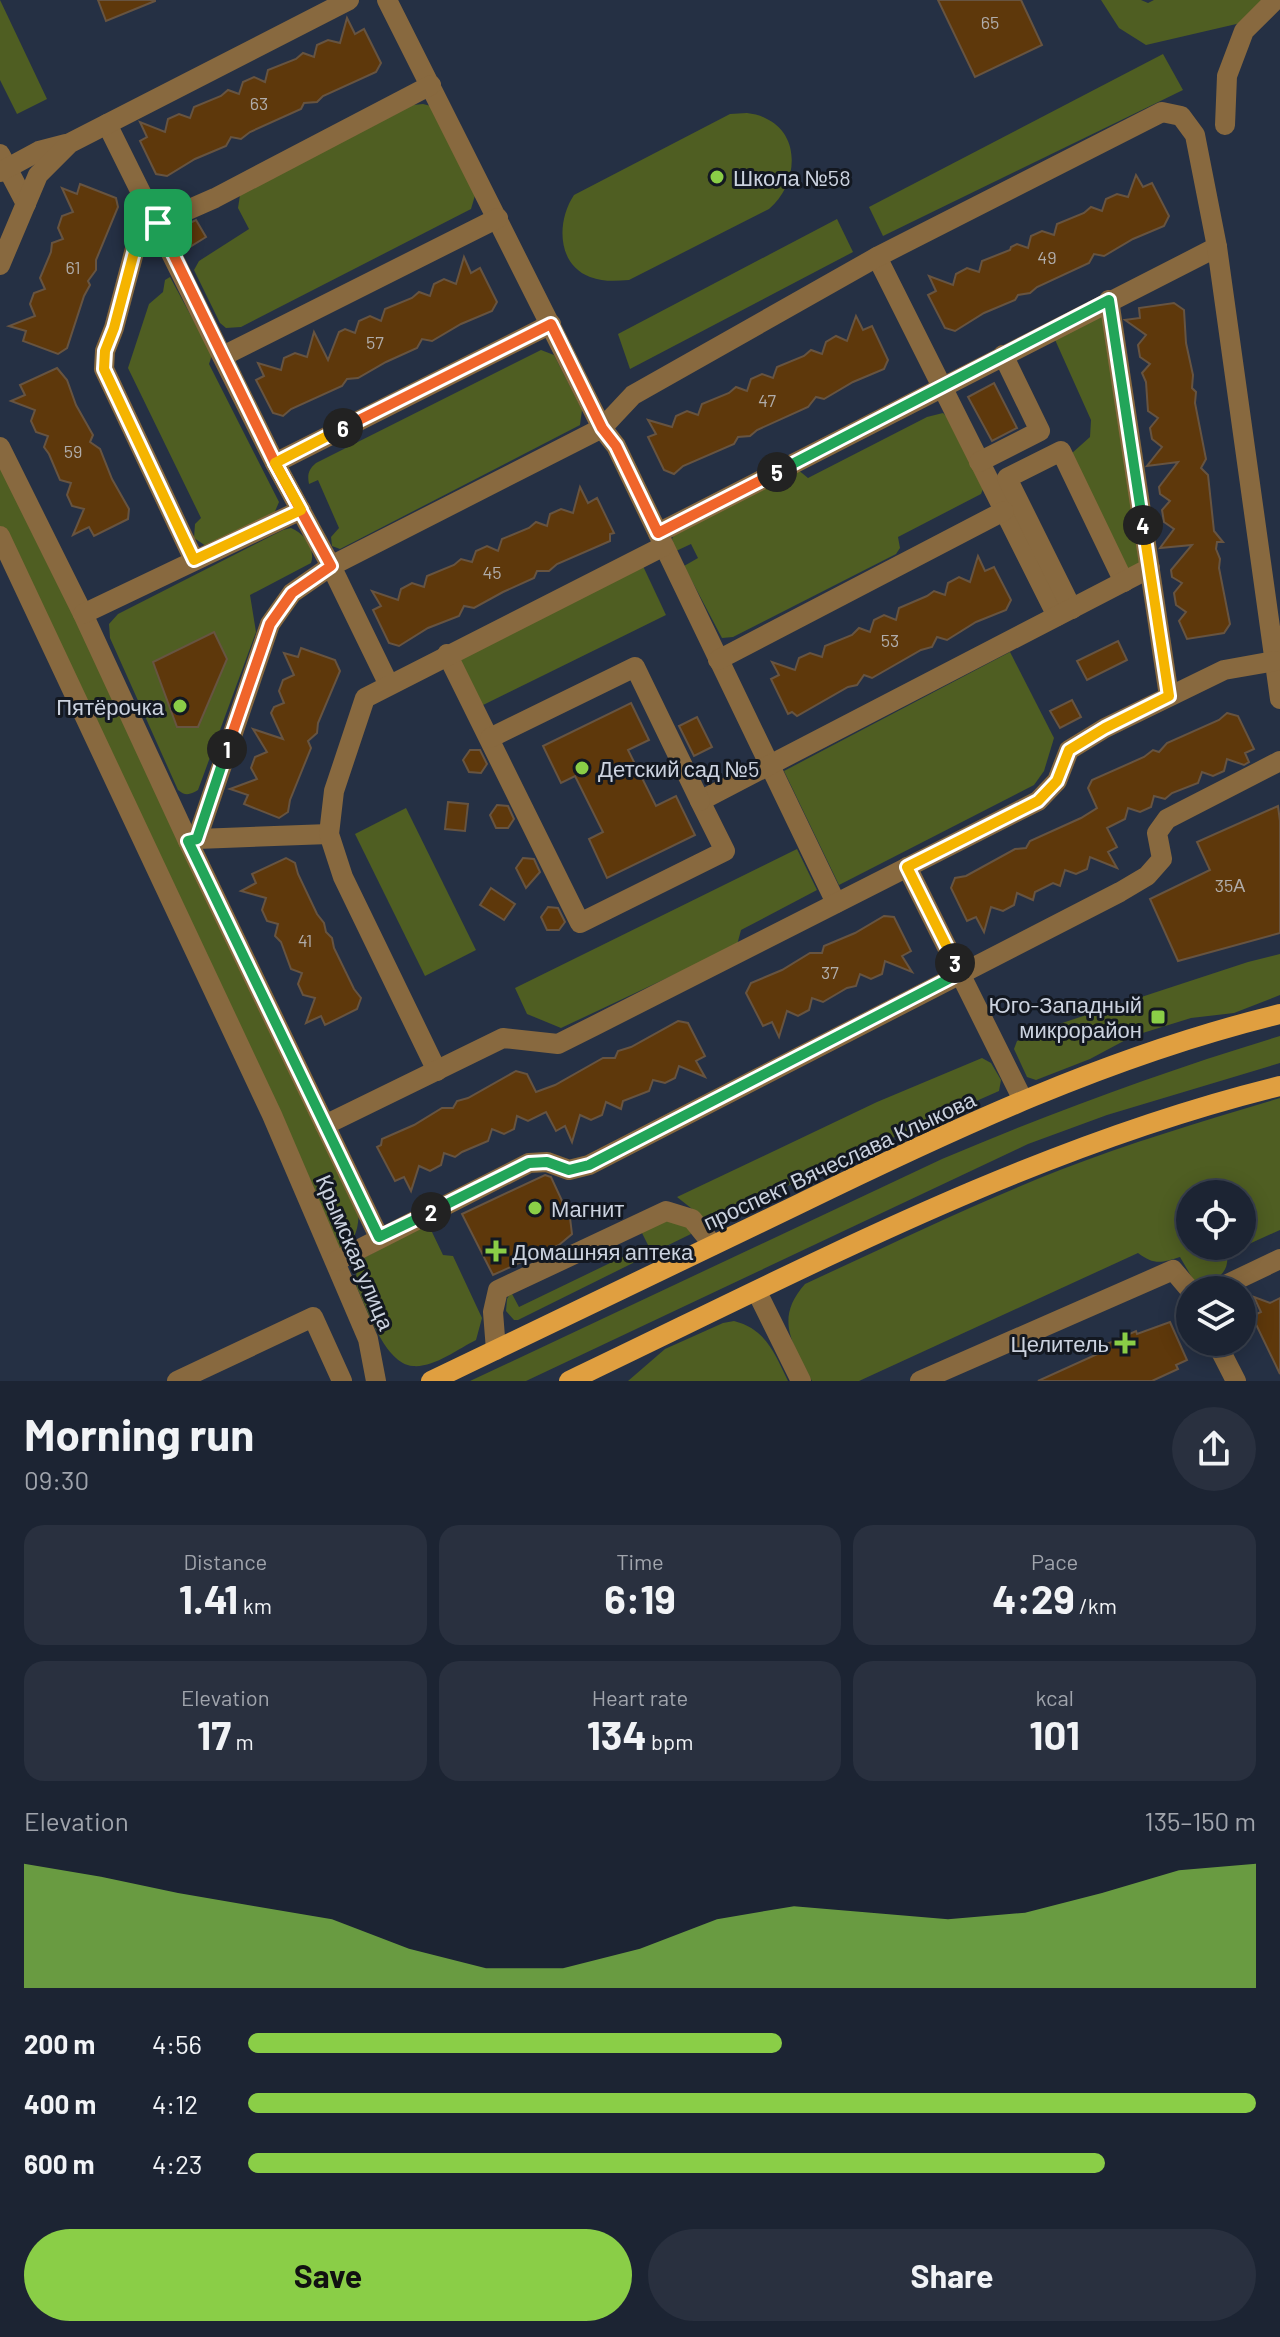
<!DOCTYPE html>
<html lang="en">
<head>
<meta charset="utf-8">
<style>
	:root { --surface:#1c2433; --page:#29303f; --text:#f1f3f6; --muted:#a0a4ac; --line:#3a414e; --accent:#8ace47 }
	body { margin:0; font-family:Barlow,sans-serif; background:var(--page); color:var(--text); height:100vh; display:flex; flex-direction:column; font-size:30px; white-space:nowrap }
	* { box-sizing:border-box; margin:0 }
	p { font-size:26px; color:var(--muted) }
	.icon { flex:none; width:44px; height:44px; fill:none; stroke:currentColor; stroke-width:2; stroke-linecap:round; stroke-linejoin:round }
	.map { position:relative; height:1381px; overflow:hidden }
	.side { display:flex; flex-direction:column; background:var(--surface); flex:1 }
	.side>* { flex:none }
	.fabs { position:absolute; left:1176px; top:1180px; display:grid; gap:16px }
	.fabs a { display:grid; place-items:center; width:80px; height:80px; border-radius:50%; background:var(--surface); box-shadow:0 4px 20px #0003,0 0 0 2px var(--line); font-size:40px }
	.pin { position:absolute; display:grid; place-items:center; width:68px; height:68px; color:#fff; margin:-34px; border-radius:16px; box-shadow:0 4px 12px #0006 }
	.km { position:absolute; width:40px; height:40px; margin:-20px; border-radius:50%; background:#222; color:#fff; font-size:22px; line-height:40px; text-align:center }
	.round { display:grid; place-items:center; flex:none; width:84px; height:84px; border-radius:42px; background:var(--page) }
	.overview { display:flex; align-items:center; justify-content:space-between; height:136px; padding:0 24px }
	h1 { font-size:44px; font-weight:700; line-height:60px }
	.stats { display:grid; grid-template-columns:repeat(3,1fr); gap:12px; height:136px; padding:8px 24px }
	.stats div { display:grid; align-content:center; border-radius:20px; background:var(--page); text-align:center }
	.stats b { font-size:40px; font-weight:700 }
	.stats small { font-size:22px; font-weight:400 }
	.stats p { font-size:22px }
	.chart { height:224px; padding:16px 24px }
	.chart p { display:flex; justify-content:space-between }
	.chart svg { width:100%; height:144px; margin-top:8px; fill:var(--accent); opacity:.7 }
	.action { display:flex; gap:16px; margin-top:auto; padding:16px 24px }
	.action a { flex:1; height:92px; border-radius:48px; background:var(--accent); color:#111; font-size:32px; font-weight:700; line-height:92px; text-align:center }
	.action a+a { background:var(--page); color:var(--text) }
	ul { padding:0 24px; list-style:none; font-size:26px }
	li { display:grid; grid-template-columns:128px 96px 1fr; align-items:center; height:60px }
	li i { height:20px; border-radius:10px; background:var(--accent) }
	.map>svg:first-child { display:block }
</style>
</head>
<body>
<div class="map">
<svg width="1280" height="1381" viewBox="0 0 1280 1381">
	<rect width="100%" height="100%" fill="#253044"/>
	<g fill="#4f5e22" fill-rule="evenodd">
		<path d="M0 0 47 99 17 114 0 80Z"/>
		<path d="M1101 0H1141L1148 3 1154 0H1262L1245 22 1146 45 1119 28Z"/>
		<path d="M1163 54 1183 90 883 236 869 207Z"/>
		<path d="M423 104 431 106 476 192 471 209 241 327 226 328 220 323 194 270 199 261 249 229 238 208 240 195 413 105Z"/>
		<path d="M747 113C753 114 760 115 765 118 803 135 797 186 769 209L629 280C616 281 603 282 590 277 556 264 557 220 574 195L730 114Z"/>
		<path d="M837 219 853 252 630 369 618 334Z"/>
		<path d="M170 277 212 355 209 364 279 502 273 516 206 546 194 538 195 524 201 518 128 368 149 304 163 292 165 280Z"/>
		<path d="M1104 307 1144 564 1127 572 1071 454 1090 437 1091 420 1052 333Z"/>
		<path d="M541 350 554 355 582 410 580 425 340 549 332 546 331 537 339 528 318 480 309 484C307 474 309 469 316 463Z"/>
		<path d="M943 413 947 417 983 489 981 494 898 537 900 548 896 554 733 637 722 638 684 566 698 558 691 544 676 551 672 539 675 532 797 469 808 478 927 417Z"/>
		<path d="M0 462 359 1211C358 1227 357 1241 341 1248L334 1245 138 815 0 526Z"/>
		<path d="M291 528C304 533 316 549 311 563L250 595 256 632 198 790C190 795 185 796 178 790L110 638 109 624 118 614 283 530Z"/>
		<path d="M642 564 666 615 477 708 452 655Z"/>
		<path d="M1010 652 1054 738 1044 771 1034 785 839 885 784 771Z"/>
		<path d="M406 808 476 950 425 976 355 834Z"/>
		<path d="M797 849 817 890 741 930 737 945 561 1028 527 1014 515 988Z"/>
		<path d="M1280 954V995L1234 1013 1191 1018 1133 1036 1090 1059 1036 1080 1027 1077 1014 1049 1017 1041 1059 1024 1248 962Z"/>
		<path d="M1280 1036V1063L1107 1115 1028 1144 526 1381H470L942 1159C1053 1112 1164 1071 1280 1036Z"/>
		<path d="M982 1058 991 1063 1001 1080 999 1091 840 1161 710 1223 677 1197 877 1102Z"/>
		<path d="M1280 1098V1230L1227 1254C1230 1275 1213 1284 1194 1281L1180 1257C1161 1263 1154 1265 1138 1253L859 1381H812C794 1345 773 1320 805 1284 889 1245 974 1204 1060 1170 1132 1142 1206 1120 1280 1098ZM1190 1194H1242V1246H1190Z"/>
		<path d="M669 1215 686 1223 691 1234 652 1253 640 1229Z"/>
		<path d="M423 1226 431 1230 443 1255 453 1256 482 1318 476 1340C458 1349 433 1368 413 1366 385 1364 368 1310 357 1288 355 1276 356 1269 362 1259Z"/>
		<path d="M637 1250 641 1259 518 1320H514L506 1311 507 1299 511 1292 519 1307Z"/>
		<path d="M734 1321C766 1329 775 1354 788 1381H628L665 1349 723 1323Z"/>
	</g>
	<g fill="#5e380b" stroke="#675441" stroke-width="2">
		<path d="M98 0H155V1L106 21Z"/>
		<path d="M938 0H1021L1042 45 975 77Z"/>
		<path d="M347 18 355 34 364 29 381 63 376 72 323 96 317 102 304 103 301 109 250 132 241 139 231 137 226 146 195 159 167 176 156 174 140 141 147 137 140 122 165 132 168 119 179 114 190 118 194 107 221 96 228 90 239 94 243 82 254 77 265 82 268 70 296 59 303 53 314 57 317 45 328 40 340 43Z"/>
		<path d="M1136 175 1143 187 1152 183 1169 216 1164 226 1133 239 1104 256 1094 254 1089 263 1037 287 1030 293 1018 295 1015 300 984 313 955 331 945 328 928 295 936 291 929 276 953 285 956 274 967 268 979 272 982 261 1010 250 1011 247 1017 244 1028 248 1031 236 1042 231 1054 235 1057 224 1084 213 1091 207 1102 211 1106 199 1117 194 1128 197Z"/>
		<path d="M80 184 116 198 118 207 96 260V270L88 281 90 285 84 296 67 348 58 354 23 341 26 331 9 326 35 316 30 304 34 293 45 289 40 278 51 252 52 243 63 239 58 228 62 216 73 212 62 188 77 194Z"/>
		<path d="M196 220 206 237 188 248 177 229Z"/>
		<path d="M464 257 471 273 480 268 497 302 492 311 461 324 432 341 422 339 417 348 386 362 358 378 347 379 342 386 291 409 283 416 273 413 256 380 264 376 258 363 281 370 284 358 295 353 307 357 314 332 328 360 339 332 345 329 355 333 359 321 370 316 381 321 385 309 412 298 419 292 430 296 434 284 444 279 456 284Z"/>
		<path d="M1174 303 1184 310 1186 343 1193 375 1192 388 1196 392 1195 403 1206 459 1201 468 1208 475 1214 531 1223 542H1217L1216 549 1220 559 1219 568 1230 624 1224 633 1187 639 1179 621 1186 612 1176 605 1174 593 1182 583 1172 577 1171 570 1192 545 1160 548 1174 529 1164 522 1162 510 1170 501 1160 494 1159 487 1178 462 1147 466 1162 447 1152 439 1150 428 1158 418 1148 411 1146 382 1142 373 1150 364 1140 357 1138 345 1146 335 1125 320 1140 318 1139 308Z"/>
		<path d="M856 316 863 330 872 326 888 360 884 369 853 382 824 399 816 397 808 407 757 430 750 436 738 437 734 444 683 466 674 474 664 470 648 437 656 434 648 420 672 427 676 416 687 411 698 415 702 404 729 393 736 387 747 391 751 379 762 374 773 378 777 367 804 356 811 350 822 354 826 342 836 336 847 341Z"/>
		<path d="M57 368 67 380 76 405 93 435 90 442 100 449 112 479 129 509 128 519 94 536 89 527 73 535 84 509 72 506 67 495 71 483 60 480 49 454 44 447 48 436 36 432 31 421 35 410 11 401 25 395 20 385Z"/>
		<path d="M994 383 1017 428 992 441 968 397Z"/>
		<path d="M580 487 588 503 597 498 614 533 610 534V541L557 564 549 571H537L534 578 503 592 474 608 464 606 459 616 428 628 399 646 389 643 373 610 381 606 372 591 398 600 401 589 412 583 424 587 427 576 454 565 461 559 472 562 476 551 487 546 498 551 502 539 529 528 536 522 547 526 550 514 561 509 573 513Z"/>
		<path d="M978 556 985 571 994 567 1011 600 1006 610 976 622 947 640 937 637 932 647 921 650 872 678 864 675 857 685 848 687 797 716 792 712 788 714 771 679 779 675 772 662 795 670 799 658 810 653 822 657 825 646 852 635 859 628 870 632 874 620 884 615 896 620 899 608 927 596 934 591 945 595 948 583 959 577 970 582Z"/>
		<path d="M214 632 227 659 198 727H177L153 662Z"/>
		<path d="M1118 641 1127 660 1087 680 1077 661Z"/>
		<path d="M301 648 335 660 340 671 318 723 317 733 308 741 311 748 290 800 288 812 279 818 244 804 248 795 230 789 257 779 251 768 255 757 267 752 253 729 283 739 271 713 274 707 284 703 279 691 283 680 294 675 284 653 298 657Z"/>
		<path d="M1072 700 1081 717 1060 728 1050 711Z"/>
		<path d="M631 703 649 740 628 750 656 806 676 796 695 835 607 878 589 839 603 832 575 776 561 783 543 746Z"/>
		<path d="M1227 713 1238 716 1254 749 1245 753 1249 762 1244 765 1227 759 1224 771 1213 776 1202 772 1198 783 1172 793 1165 799 1154 796 1151 807 1140 812 1128 808 1125 819 1107 828 1117 847 1108 852 1117 868 1090 857 1087 869 1076 874 1065 870 1060 886 1053 883 1035 892 1033 900 1017 893 1014 905 1003 911 991 907 984 932 976 917 967 921 951 888 955 878 966 876 1015 849 1026 848 1030 841 1081 818 1097 808 1088 788 1092 780 1144 757 1153 750 1159 752 1167 743 1219 720Z"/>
		<path d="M697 717 712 747 694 756 679 726Z"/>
		<path d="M470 750H480L487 764 481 773 469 772 463 760Z"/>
		<path d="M448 802 468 804 465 831 445 829Z"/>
		<path d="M497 805 508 806 514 819 508 828H496L490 815Z"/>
		<path d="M1278 806 1280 821V933L1178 961 1150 899 1210 870 1197 842Z"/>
		<path d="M286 858 295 863 298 874 317 914 324 923 326 932 332 938 334 948 354 989 361 998 357 1009 325 1025 321 1016 306 1023 315 998 303 995 298 984 302 973 291 969 281 942 275 936 278 924 267 921 262 910 266 898 241 891 256 883 252 874Z"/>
		<path d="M523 858 534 859 540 872 526 888 516 868Z"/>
		<path d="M491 888 515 904 504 920 480 905Z"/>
		<path d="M548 907 558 908 565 922 559 930H547L541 917Z"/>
		<path d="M884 916 894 917 911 951 902 956 912 972 885 961 882 974 871 979 860 974 856 986 847 988 823 1002 812 998 809 1010 798 1016 787 1011 779 1037 772 1022 763 1026 746 993 751 983 782 970 810 953H822L824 946 855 933Z"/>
		<path d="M678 1021 688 1023 705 1056 696 1061 705 1077 679 1066 675 1078 665 1083 653 1080 649 1091 623 1101 621 1109 606 1102 602 1115 591 1120 580 1115 572 1142 565 1126 556 1131 546 1112 528 1121 517 1116 514 1129 504 1134 492 1129 488 1141 462 1152 455 1157 444 1153 441 1165 430 1171 419 1166 411 1191 404 1177 395 1181 377 1147 381 1145 382 1139 414 1125 442 1108H453L457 1101 468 1098 516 1071 527 1074 536 1092 555 1085 603 1058H615L618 1051 631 1047Z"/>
		<path d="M545 1175 551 1177 570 1218 572 1234 559 1245 493 1275 462 1214Z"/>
		<path d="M1254 1297 1270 1303 1280 1298V1374L1252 1316 1261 1312Z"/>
		<path d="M1170 1322 1187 1360 1176 1365 1178 1369 1152 1381H1038L1102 1352 1100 1347 1136 1331 1137 1334Z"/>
	</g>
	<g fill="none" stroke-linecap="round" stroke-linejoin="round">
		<g stroke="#88693f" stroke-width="20">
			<path d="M387 0 602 428 616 446 836 903"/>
			<path d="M107 124 275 463 331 566 389 685"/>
			<path d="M1225 125 1227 76 1244 31 1275 0"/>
			<path d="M0 154 26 204"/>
			<path d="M0 172 39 151 66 144"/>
			<path d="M877 257 1057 616"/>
			<path d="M0 265 38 175 70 143 349 0"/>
			<path d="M1109 300 1169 696"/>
			<path d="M223 356 498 218"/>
			<path d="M0 447 83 614 188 841 379 1237"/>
			<path d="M979 462 1040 431 1003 355"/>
			<path d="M275 463 551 324"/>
			<path d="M658 533 1217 247"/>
			<path d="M0 536 272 1115 368 1339 376 1381"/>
			<path d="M194 560 104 369 105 351 114 328 137 241 158 223 215 198 431 85"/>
			<path d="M1072 609 1007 478 1061 451 1124 582"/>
			<path d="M83 614 301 510"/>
			<path d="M447 654 580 923 725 851 700 801 1150 568"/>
			<path d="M718 660 1004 511"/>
			<path d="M490 738 635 667 700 801"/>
			<path d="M197 839 329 834"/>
			<path d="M188 841 197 839 270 624 292 593 331 566 602 428 633 395 877 257 1162 112 1181 116 1195 135 1217 247 1280 699"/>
			<path d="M907 867 1023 1100"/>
			<path d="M437 1071 343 877 329 834 334 791 365 698 664 546"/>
			<path d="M325 1125 503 1038 558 1044 594 1026 1038 801 1057 781 1069 750 1105 728 1224 670 1275 661"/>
			<path d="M336 1261 529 1163 547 1162 569 1170 589 1165 1120 892 1147 876 1162 859 1157 833 1167 819 1280 761"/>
			<path d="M1215 1290 1280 1259"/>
			<path d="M757 1292 801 1381"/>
			<path d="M1216 1342 1236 1381"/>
			<path d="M496 1350 493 1312 498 1290 666 1211 692 1219 713 1245"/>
			<path d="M177 1381 313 1317 342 1381"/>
			<path d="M920 1381 1173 1270 1190 1290"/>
		</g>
		<g stroke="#e09f40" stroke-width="20">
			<path d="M431 1381C553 1322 675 1264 797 1205 953 1129 1111 1055 1280 1014"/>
			<path d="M569 1381C800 1271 1031 1147 1280 1086"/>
		</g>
	</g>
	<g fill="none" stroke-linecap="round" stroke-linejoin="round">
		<defs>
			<path id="split-1" d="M158 223 275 463 331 566 292 593 270 624 227 749"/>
			<path id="split-2" d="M227 749 197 839 188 841 379 1237 431 1212"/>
			<path id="split-3" d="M431 1212 529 1163 547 1162 569 1170 589 1165 960 973 955 963"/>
			<path id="split-4" d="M955 963 907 867 1038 801 1057 781 1069 750 1105 728 1169 696 1143 525"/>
			<path id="split-5" d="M777 472 1109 300 1143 525"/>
			<path id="split-6" d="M343 428 551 324 602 428 616 446 658 533 777 472"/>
			<path id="split-7" d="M158 223 137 241 114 328 105 351 104 369 194 560 301 510 275 463 343 428"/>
		</defs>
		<use href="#split-1" stroke="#fff" stroke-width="16"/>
		<use href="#split-2" stroke="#fff" stroke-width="16"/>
		<use href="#split-3" stroke="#fff" stroke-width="16"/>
		<use href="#split-4" stroke="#fff" stroke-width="16"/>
		<use href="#split-5" stroke="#fff" stroke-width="16"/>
		<use href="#split-6" stroke="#fff" stroke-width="16"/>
		<use href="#split-7" stroke="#fff" stroke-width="16"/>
		<use href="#split-1" stroke="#f0652b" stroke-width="10"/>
		<use href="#split-2" stroke="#22a559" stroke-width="10"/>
		<use href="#split-3" stroke="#22a559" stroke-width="10"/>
		<use href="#split-4" stroke="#f5b400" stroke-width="10"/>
		<use href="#split-5" stroke="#22a559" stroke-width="10"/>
		<use href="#split-6" stroke="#f0652b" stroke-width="10"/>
		<use href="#split-7" stroke="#f5b400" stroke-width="10"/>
	</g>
	<g fill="#8ace47" stroke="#131821" stroke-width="3">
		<circle cx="717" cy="177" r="8"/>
		<circle cx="180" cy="706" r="8"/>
		<circle cx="582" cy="768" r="8"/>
		<rect x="1150" y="1009" width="16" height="16" rx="4"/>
		<circle cx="535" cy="1208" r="8"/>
		<path d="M492 1239h8v8h8v8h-8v8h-8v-8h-8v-8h8z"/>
		<path d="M1121 1331h8v8h8v8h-8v8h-8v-8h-8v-8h8z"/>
	</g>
	<g text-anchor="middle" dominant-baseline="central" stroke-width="6" stroke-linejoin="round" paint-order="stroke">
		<g font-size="18" fill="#b0acaa">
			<text x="990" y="22">65</text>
			<text x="259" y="103">63</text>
			<text x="1047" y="257">49</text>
			<text x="73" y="267">61</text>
			<text x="375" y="342">57</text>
			<text x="767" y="400">47</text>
			<text x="73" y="451">59</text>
			<text x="492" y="572">45</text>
			<text x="890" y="640">53</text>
			<text x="1230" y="885">35А</text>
			<text x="305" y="940">41</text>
			<text x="830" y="972">37</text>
		</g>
		<g font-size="22" fill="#cbd2df" stroke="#131821" text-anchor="start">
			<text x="733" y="177">Школа №58</text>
			<text x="164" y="706" text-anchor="end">Пятёрочка</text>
			<text x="598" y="768">Детский сад №5</text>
			<text x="1142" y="1004" text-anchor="end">Юго-Западный<tspan x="1142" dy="25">микрорайон</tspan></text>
			<text x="551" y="1208">Магнит</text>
			<text x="512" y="1251">Домашняя аптека</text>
			<text x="1109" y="1343" text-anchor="end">Целитель</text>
		</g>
		<g font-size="22" fill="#cbd2df" stroke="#131821">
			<text transform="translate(839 1160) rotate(-25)">проспект Вячеслава Клыкова</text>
			<text transform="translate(356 1252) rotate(67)">Крымская улица</text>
		</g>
	</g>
</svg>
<div class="fabs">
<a><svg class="icon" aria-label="locate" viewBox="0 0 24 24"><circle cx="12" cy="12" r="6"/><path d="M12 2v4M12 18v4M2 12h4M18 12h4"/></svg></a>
<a><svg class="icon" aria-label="layers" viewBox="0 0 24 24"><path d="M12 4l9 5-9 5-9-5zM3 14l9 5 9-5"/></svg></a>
</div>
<div class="pin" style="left:158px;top:223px;background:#1e9e55"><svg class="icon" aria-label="arrive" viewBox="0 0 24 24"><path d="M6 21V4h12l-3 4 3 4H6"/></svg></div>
<b class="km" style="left:227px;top:749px">1</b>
<b class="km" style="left:431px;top:1212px">2</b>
<b class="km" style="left:955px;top:963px">3</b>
<b class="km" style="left:1143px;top:525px">4</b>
<b class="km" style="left:777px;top:472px">5</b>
<b class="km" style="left:343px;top:428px">6</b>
</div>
<section class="side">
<div class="overview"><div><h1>Morning run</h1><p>09:30</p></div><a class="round"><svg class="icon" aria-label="share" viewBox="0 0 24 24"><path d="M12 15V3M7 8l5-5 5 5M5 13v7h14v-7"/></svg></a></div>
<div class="stats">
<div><p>Distance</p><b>1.41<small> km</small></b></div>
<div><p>Time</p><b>6:19</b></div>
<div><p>Pace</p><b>4:29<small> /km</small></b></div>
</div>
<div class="stats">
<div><p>Elevation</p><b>17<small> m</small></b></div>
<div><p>Heart rate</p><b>134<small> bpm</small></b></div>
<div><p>kcal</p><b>101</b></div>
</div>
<div class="chart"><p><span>Elevation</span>135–150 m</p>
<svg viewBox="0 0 160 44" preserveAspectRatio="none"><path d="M0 44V6L10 10L20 15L30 19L40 23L50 32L60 38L70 38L80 32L90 23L100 19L110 21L120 23L130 21L140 15L150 8L160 6V44z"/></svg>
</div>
<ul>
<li><b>200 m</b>4:56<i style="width:53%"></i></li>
<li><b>400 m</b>4:12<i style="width:100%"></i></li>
<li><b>600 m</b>4:23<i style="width:85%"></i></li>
</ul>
<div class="action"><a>Save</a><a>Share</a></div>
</section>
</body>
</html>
